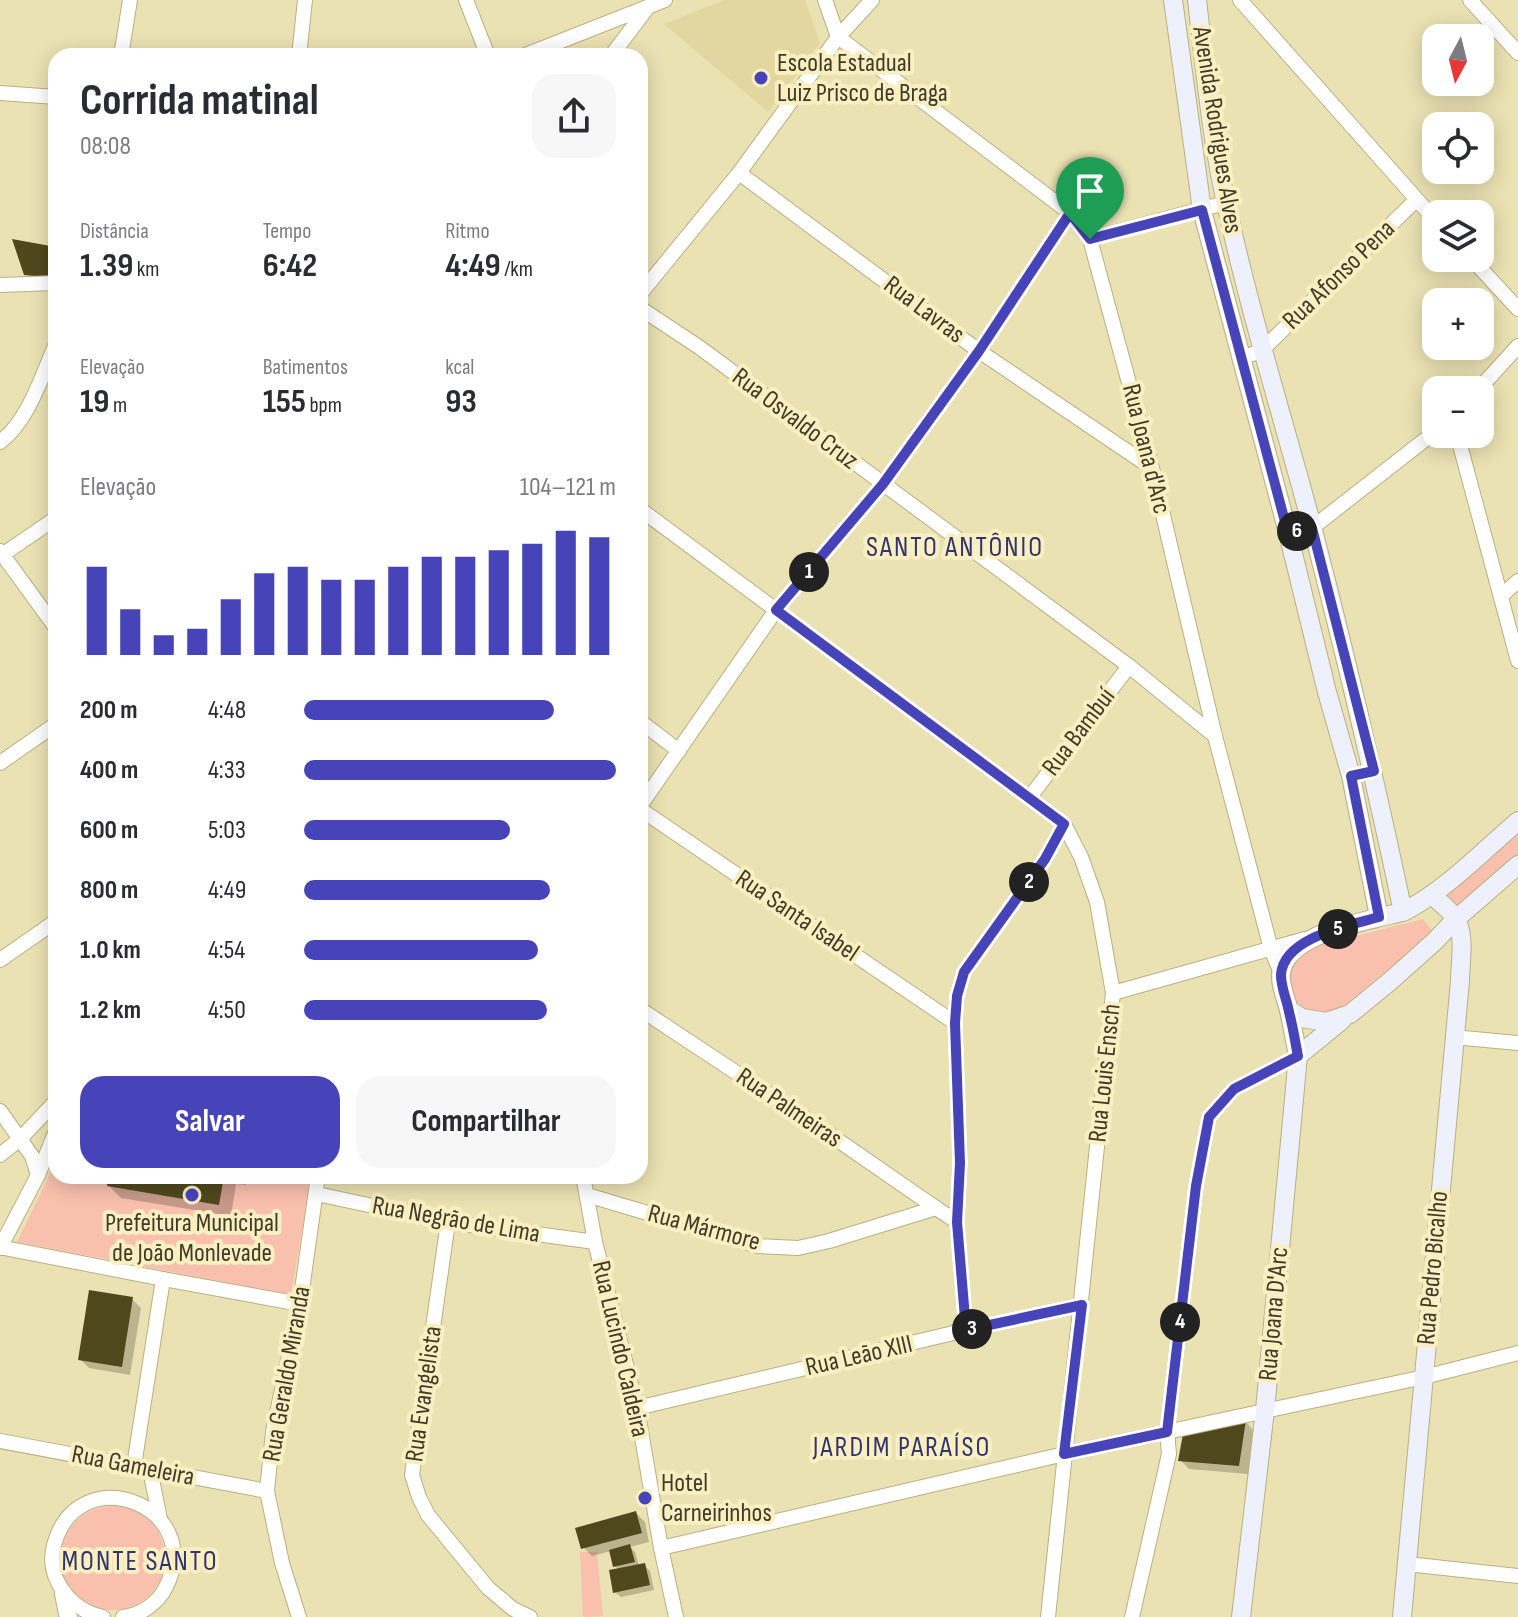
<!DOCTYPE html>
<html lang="pt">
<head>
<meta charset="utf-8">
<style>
	:root { --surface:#fff; --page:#f7f7f7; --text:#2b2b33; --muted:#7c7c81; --accent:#4744ba }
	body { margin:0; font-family:"Sofia Sans Condensed",sans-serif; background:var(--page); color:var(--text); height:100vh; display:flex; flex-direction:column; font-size:30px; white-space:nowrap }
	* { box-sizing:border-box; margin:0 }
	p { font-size:26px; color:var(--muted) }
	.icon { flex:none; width:44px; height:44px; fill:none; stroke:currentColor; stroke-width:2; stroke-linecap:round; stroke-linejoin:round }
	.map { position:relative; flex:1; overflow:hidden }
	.side { position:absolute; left:48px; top:48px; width:600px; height:1136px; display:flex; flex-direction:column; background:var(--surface); border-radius:24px; box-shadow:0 4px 20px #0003 }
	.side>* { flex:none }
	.needle { width:52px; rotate:187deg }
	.controls { position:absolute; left:1422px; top:24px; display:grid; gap:16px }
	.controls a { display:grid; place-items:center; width:72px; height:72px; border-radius:16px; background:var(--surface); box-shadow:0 4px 20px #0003; font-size:40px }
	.pin { position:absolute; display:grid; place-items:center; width:68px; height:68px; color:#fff; margin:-82px -34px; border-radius:50% 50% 50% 0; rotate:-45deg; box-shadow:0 0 8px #0007 }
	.pin .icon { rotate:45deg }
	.km { position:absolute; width:40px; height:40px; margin:-20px; border-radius:50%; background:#222; color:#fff; font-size:22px; line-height:40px; text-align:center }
	.round { display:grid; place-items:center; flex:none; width:84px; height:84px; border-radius:24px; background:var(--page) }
	.overview { display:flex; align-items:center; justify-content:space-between; height:136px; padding:0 32px }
	h1 { font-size:44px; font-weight:700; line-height:60px }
	.stats { display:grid; grid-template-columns:repeat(3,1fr); gap:12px; height:136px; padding:8px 32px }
	.stats div { display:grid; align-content:center }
	.stats b { font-size:34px; font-weight:700 }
	.stats small { font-size:22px; font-weight:400 }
	.stats p { font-size:22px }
	.chart { height:224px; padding:16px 32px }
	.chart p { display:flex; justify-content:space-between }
	.chart svg { width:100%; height:144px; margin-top:8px; stroke:var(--accent); stroke-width:6 }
	.primary-button { display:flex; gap:16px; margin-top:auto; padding:16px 32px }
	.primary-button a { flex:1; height:92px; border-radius:24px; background:var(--accent); color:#fff; font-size:32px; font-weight:700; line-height:92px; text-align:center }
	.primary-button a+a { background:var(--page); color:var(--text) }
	ul { padding:0 32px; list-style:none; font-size:26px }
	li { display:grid; grid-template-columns:128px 96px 1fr; align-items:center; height:60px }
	li i { height:20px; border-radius:10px; background:var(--accent) }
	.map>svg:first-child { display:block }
</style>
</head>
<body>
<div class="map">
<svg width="1518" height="1617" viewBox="0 0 1518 1617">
	<rect width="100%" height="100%" fill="#ebe2b3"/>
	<path fill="#e2d7a0" d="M724 0H805L820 43 768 112 664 24Z"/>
	<g fill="#f9c0ae">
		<path d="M1518 830V860L1462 910 1445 894Z"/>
		<path d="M1423 919 1433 932 1337 1012 1326 1014 1310 1012 1297 1002 1291 992 1289 982 1290 971 1294 963 1310 948Z"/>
		<path d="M56 1161V1176H308V1196L291 1295 17 1242Z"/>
		<circle cx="113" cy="1558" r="52"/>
		<path d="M580 1552H597L603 1616 583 1617Z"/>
	</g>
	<g fill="#0003">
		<path d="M110 1176H247L246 1185 236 1184 231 1216 121 1198 109 1186Z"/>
		<path d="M132 1299 141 1308 130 1375 89 1368 80 1359Z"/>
		<path d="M1246 1422 1254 1431 1248 1474 1189 1469 1180 1460Z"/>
		<path d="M636 1513 645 1522 649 1542 630 1547 635 1552 639 1566 644 1565 650 1571 654 1590 621 1597 615 1592 619 1570 615 1566 611 1551 592 1556 583 1547Z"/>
	</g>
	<g fill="#50481d">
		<path d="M12 239 56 247V278L24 275Z"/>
		<path d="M108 1176H224L219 1205 107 1186Z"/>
		<path d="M89 1290 133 1297 122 1367 78 1360Z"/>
		<path d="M1246 1420 1239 1466 1178 1461 1183 1434Z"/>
		<path d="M636 1511 642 1533 581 1549 575 1528Z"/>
		<path d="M630 1544 635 1562 613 1567 609 1550Z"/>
		<path d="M645 1563 650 1585 613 1593 609 1570Z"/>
	</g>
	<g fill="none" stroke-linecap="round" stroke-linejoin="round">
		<defs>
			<g id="street">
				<path d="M466 0 488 56"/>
				<path d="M825 0 838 37"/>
				<path d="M1240 0 1436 221"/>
				<path d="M1470 0 1518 53"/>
				<path d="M838 37 1070 213 1090 239 1152 468 1215 736 1271 949 1281 973"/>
				<path d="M121 56 130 0"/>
				<path d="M299 56 305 0"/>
				<path d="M523 56 665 0"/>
				<path d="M611 56 648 7"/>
				<path d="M0 93 56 97"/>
				<path d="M739 173 979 351 1152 468"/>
				<path d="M1090 239 1225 203"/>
				<path d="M1471 258 1518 309"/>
				<path d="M0 285 56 283"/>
				<path d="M640 294 739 173 838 37 872 0"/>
				<path d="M640 308 699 347 1129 666 1215 736"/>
				<path d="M1241 358 1261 351 1416 200"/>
				<path d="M1478 390 1518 346"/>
				<path d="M1457 434 1518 661"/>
				<path d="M0 442C28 422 42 375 56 344"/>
				<path d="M640 509 1064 824 1081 857 1097 902 1113 993 1048 1617"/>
				<path d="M1288 533 1312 528 1436 431"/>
				<path d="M0 551 56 628"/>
				<path d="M2 555 56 518"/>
				<path d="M1501 596 1518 581"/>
				<path d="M640 721 679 751"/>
				<path d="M0 763 56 724"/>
				<path d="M1030 797 1129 666"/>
				<path d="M640 806 776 610 883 484 979 351 1070 213"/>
				<path d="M640 809 955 1023"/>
				<path d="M0 960 56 921"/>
				<path d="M1113 993 1305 939"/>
				<path d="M640 1009 829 1134 936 1208"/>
				<path d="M1453 1037 1518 1043"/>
				<path d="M0 1111 32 1156 38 1175"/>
				<path d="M0 1155 20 1139 56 1101"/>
				<path d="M583 1176 595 1242 637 1408 661 1548 676 1617"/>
				<path d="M317 1194 448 1222 595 1242"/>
				<path d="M587 1195 758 1246 798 1248 829 1241 936 1208 957 1222"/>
				<path d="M448 1222 412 1475 419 1497 428 1515 488 1588 513 1609 530 1617"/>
				<path d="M0 1247 163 1279 300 1304"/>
				<path d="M0 1248 38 1175 56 1131"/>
				<path d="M966 1330 957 1222 960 1163 955 1023 957 996 964 972 1045 859 1064 824"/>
				<path d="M637 1408 966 1330 1082 1305"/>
				<path d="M0 1441 267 1491"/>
				<path d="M134 1466 163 1279"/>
				<path d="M150 1470 160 1519"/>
				<path d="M661 1548 1064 1454 1424 1377 1518 1353"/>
				<path d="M1407 1564 1518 1576"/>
				<path d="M62 1594 66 1614 70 1617"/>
				<path d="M103 1617C72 1611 45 1579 54 1545 78 1457 206 1505 166 1587 158 1603 141 1615 123 1617"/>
				<path d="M299 1617 282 1563 267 1491 273 1432 300 1304 318 1176"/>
				<path d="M1132 1617 1169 1454 1167 1432 1196 1186 1209 1117 1234 1089 1298 1056"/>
			</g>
			<g id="secondary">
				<path d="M1173 0 1202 210 1288 533 1327 692 1351 776 1379 917"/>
				<path d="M1197 0C1205 68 1211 136 1226 203 1250 314 1284 421 1313 530 1346 657 1376 784 1403 912"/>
				<path d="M1518 821C1483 851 1448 888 1407 910 1398 914 1387 915 1377 918 1349 925 1284 938 1281 974 1280 986 1286 999 1289 1010L1302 1018 1326 1022 1350 1014 1388 983 1434 942 1456 919 1518 865"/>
				<path d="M1298 1056 1342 1020"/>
				<path d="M1241 1617 1265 1410 1298 1056 1289 1010"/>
				<path d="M1402 1617 1460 981C1460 962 1466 934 1455 918 1449 909 1439 902 1432 895"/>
			</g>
		</defs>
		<use href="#street" stroke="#b9b083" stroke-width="16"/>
		<use href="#secondary" stroke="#b9b083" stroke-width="20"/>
		<use href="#street" stroke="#fff" stroke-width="14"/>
		<use href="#secondary" stroke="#eef0fc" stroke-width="18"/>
	</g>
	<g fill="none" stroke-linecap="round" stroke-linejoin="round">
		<defs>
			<path id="route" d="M1202 210 1288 533 1312 528 1374 771 1351 776 1379 917C1351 925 1283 937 1281 975 1281 988 1287 1000 1289 1012 1293 1027 1295 1041 1298 1056L1234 1089 1209 1117 1196 1186 1167 1432 1064 1454 1082 1305 966 1330 957 1222 960 1163 955 1023 957 996 964 972 1045 859 1064 824 776 610 883 484 979 351 1070 213 1090 239Z"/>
		</defs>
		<use href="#route" stroke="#fff" stroke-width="16"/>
		<use href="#route" stroke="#4744ba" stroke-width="10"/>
	</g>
	<g fill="#4744ba" stroke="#f9efc0" stroke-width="3">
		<circle cx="761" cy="78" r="8"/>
		<circle cx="192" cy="1195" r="8"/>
		<circle cx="645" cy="1498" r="8"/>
	</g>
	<g text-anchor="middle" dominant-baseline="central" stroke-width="8" stroke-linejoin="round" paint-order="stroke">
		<g font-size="26" fill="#403c29" stroke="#f9efc0" text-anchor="start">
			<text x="777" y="63">Escola Estadual<tspan x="777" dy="30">Luiz Prisco de Braga</tspan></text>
			<text x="192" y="1223" text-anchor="middle">Prefeitura Municipal<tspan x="192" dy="30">de João Monlevade</tspan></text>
			<text x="661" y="1483">Hotel<tspan x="661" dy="30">Carneirinhos</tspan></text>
		</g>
		<g font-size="26" fill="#403c29" stroke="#f9efc0">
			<text transform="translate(1217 130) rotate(81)">Avenida Rodrigues Alves</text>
			<text transform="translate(1339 275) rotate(-44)">Rua Afonso Pena</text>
			<text transform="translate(924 310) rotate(37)">Rua Lavras</text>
			<text transform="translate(795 419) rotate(37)">Rua Osvaldo Cruz</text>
			<text transform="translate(1146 449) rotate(76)">Rua Joana d'Arc</text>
			<text transform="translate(1079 732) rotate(-53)">Rua Bambuí</text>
			<text transform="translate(797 916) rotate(34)">Rua Santa Isabel</text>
			<text transform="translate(1105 1073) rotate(-84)">Rua Louis Ensch</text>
			<text transform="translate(789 1108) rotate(34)">Rua Palmeiras</text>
			<text transform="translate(456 1220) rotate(10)">Rua Negrão de Lima</text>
			<text transform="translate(704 1228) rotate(15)">Rua Mármore</text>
			<text transform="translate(1433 1268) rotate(-85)">Rua Pedro Bicalho</text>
			<text transform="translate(1274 1314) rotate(-85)">Rua Joana D'Arc</text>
			<text transform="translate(620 1349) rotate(77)">Rua Lucindo Caldeira</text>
			<text transform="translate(859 1356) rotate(-13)">Rua Leão XIII</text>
			<text transform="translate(287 1374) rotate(-80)">Rua Geraldo Miranda</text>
			<text transform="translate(424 1394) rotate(-82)">Rua Evangelista</text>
			<text transform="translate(133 1466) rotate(11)">Rua Gameleira</text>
		</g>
		<g font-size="28" letter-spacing="2" fill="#31346f" stroke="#f9efc0">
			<text x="955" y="547">SANTO ANTÔNIO</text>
			<text x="902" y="1447">JARDIM PARAÍSO</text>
			<text x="140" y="1561">MONTE SANTO</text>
		</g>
	</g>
</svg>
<div class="controls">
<a><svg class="needle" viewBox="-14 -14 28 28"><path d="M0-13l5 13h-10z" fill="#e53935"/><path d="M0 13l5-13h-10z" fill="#7c7c81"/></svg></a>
<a><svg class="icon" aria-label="locate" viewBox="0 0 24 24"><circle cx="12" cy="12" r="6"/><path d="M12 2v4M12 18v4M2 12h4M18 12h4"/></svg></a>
<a><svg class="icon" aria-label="layers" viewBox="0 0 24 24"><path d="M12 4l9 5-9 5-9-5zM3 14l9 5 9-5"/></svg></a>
<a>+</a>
<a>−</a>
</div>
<div class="pin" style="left:1090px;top:239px;background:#1e9e55"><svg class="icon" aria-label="arrive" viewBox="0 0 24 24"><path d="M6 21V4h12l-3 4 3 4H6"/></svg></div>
<b class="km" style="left:809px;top:572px">1</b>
<b class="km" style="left:1029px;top:882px">2</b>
<b class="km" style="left:972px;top:1329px">3</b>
<b class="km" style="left:1180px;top:1322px">4</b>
<b class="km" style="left:1338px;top:929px">5</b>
<b class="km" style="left:1297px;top:531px">6</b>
<section class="side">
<div class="overview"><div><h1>Corrida matinal</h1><p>08:08</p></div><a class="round"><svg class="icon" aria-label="share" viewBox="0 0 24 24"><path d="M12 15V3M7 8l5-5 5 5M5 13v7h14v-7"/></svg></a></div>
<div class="stats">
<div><p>Distância</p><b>1.39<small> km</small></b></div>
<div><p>Tempo</p><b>6:42</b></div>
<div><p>Ritmo</p><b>4:49<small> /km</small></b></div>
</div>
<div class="stats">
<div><p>Elevação</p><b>19<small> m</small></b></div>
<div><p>Batimentos</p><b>155<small> bpm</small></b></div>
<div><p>kcal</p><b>93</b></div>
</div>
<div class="chart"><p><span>Elevação</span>104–121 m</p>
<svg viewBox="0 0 160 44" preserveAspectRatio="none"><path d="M5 44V17M15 44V30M25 44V38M35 44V36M45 44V27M55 44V19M65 44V17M75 44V21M85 44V21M95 44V17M105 44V14M115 44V14M125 44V12M135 44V10M145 44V6M155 44V8"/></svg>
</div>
<ul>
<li><b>200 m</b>4:48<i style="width:80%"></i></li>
<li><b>400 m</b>4:33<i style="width:100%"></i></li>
<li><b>600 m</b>5:03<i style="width:66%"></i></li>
<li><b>800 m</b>4:49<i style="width:79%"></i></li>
<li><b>1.0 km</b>4:54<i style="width:75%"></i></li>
<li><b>1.2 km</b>4:50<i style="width:78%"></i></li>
</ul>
<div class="primary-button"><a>Salvar</a><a>Compartilhar</a></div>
</section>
</div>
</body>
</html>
